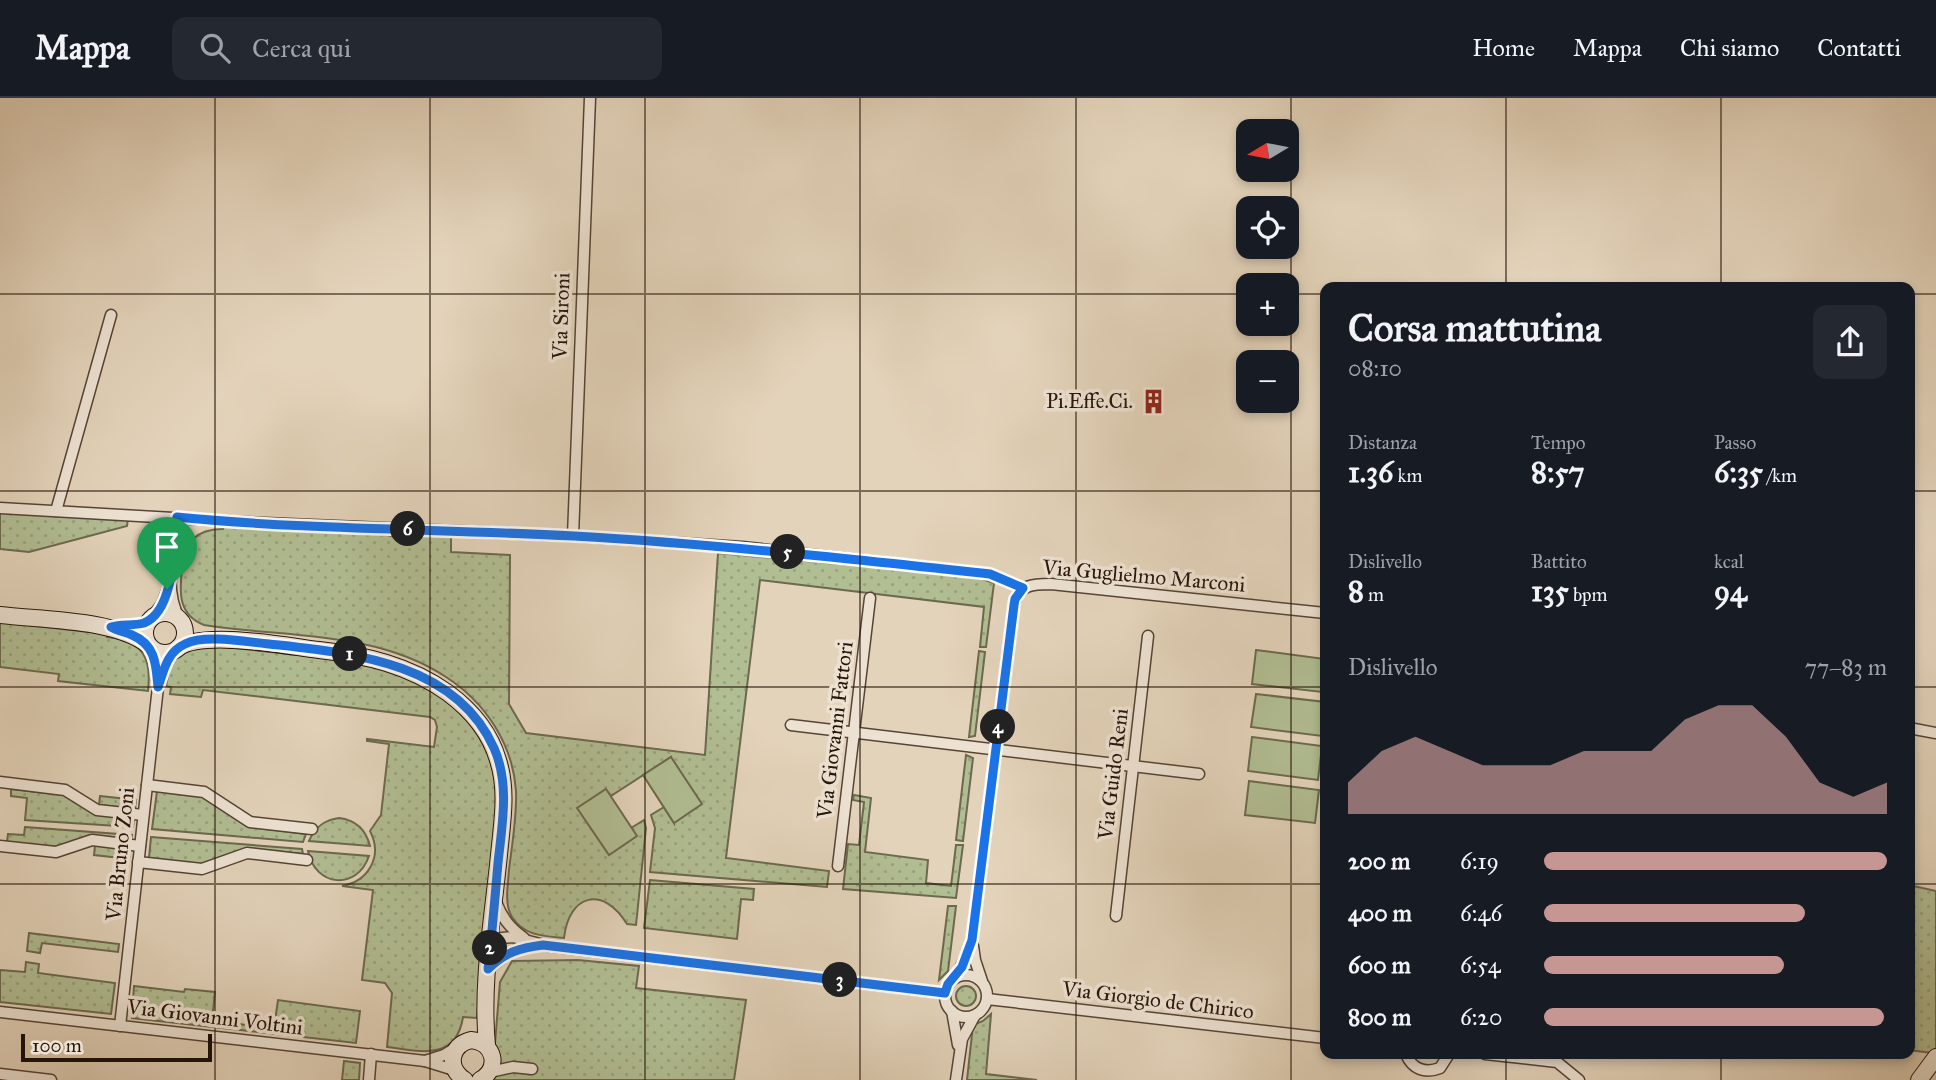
<!DOCTYPE html>
<html lang="it">
<head>
<meta charset="utf-8">
<style>
	:root { --surface:#171b24; --page:#242831; --text:#f1f3f6; --muted:#9ea1a6; --line:#363941; --accent:#c59692 }
	body { margin:0; font-family:"IM FELL Great Primer",serif; background:var(--page); color:var(--text); height:100vh; display:flex; flex-direction:column; font-size:26px; white-space:nowrap }
	* { box-sizing:border-box; margin:0 }
	p { font-size:23px; color:var(--muted) }
	.icon { flex:none; width:38px; height:38px; fill:none; stroke:currentColor; stroke-width:2; stroke-linecap:round; stroke-linejoin:round }
	.map { position:relative; flex:1; overflow:hidden }
	.drawer { position:absolute; left:1320px; top:184px; width:595px; height:777px; display:flex; flex-direction:column; background:var(--surface); border-radius:14px; box-shadow:0 4px 10px #0003 }
	.drawer>* { flex:none }
	.needle { width:46px; rotate:260deg }
	.controls { position:absolute; left:1236px; top:21px; display:grid; gap:14px }
	.controls a { display:grid; place-items:center; width:63px; height:63px; border-radius:14px; background:var(--surface); box-shadow:0 4px 10px #0003; font-size:35px }
	.scale { position:absolute; left:21px; bottom:18px; width:191px; box-sizing:border-box; padding-left:7px; border:4px solid #27150a; border-top:0; font-size:19px; line-height:24px; white-space:nowrap; color:#27150a; -webkit-text-stroke:5px #ede2d2; paint-order:stroke }
	.pin { position:absolute; display:grid; place-items:center; width:60px; height:60px; color:#fff; margin:-72px -30px; border-radius:50% 50% 50% 0; rotate:-45deg; box-shadow:0 0 7px #0007 }
	.pin .icon { rotate:45deg }
	.km { position:absolute; width:35px; height:35px; margin:-18px; border-radius:50%; background:#222; color:#fff; font-size:19px; line-height:35px; text-align:center }
	.round { display:grid; place-items:center; flex:none; width:74px; height:74px; border-radius:14px; background:var(--page) }
	.head { display:flex; align-items:center; justify-content:space-between; height:119px; padding:0 28px }
	h1 { font-size:38px; font-weight:700; line-height:52px }
	.metrics { display:grid; grid-template-columns:repeat(3,1fr); gap:10px; height:119px; padding:7px 28px }
	.metrics div { display:grid; align-content:center }
	.metrics b { font-size:30px; font-weight:700 }
	.metrics small { font-size:19px; font-weight:400 }
	.metrics p { font-size:19px }
	.chart { height:196px; padding:14px 28px }
	.chart p { display:flex; justify-content:space-between }
	.chart svg { width:100%; height:126px; margin-top:7px; fill:var(--accent); opacity:.7 }
	ul { padding:0 28px; list-style:none; font-size:23px }
	li { display:grid; grid-template-columns:112px 84px 1fr; align-items:center; height:52px }
	li i { height:18px; border-radius:9px; background:var(--accent) }
	header { display:flex; align-items:center; gap:42px; box-sizing:border-box; height:98px; padding:0 35px; background:var(--surface); border-bottom:2px solid var(--line) }
	header strong { font-size:33px }
	nav { display:flex; gap:38px; margin-inline-start:auto; font-size:24px }
	.search { width:490px; height:63px; background:var(--page); display:flex; align-items:center; gap:18px; box-sizing:border-box; padding:0 24px; border-radius:14px; color:var(--muted); font-size:26px }
	.map>svg:first-child { display:block }
</style>
</head>
<body>
<header>
<strong>Mappa</strong>
<div class="search"><svg class="icon" aria-label="search" viewBox="0 0 24 24"><circle cx="10" cy="10" r="6"/><path d="M15 15l6 6"/></svg>Cerca qui</div>
<nav><a>Home</a><a>Mappa</a><a>Chi siamo</a><a>Contatti</a></nav>
</header>
<div class="map">
<svg width="1936" height="982" viewBox="0 0 1936 982">
	<defs>
		<pattern id="grass-dots" width="8" height="8" patternUnits="userSpaceOnUse" patternTransform="scale(1.75)"><rect width="8" height="8" fill="#b1bd92"/><path d="M2 2h.1M6 6h.1" fill="none" stroke="#98a27d" stroke-width="1.8" stroke-linecap="round"/></pattern>
	</defs>
	<rect width="100%" height="100%" fill="#e3d3ba"/>
	<filter id="stains"><feTurbulence type="fractalNoise" baseFrequency=".00286" numOctaves="4"/><feColorMatrix values="0 0 0 0 .2 0 0 0 0 .09 0 0 0 0 .02 0 0 0 .5 -.17"/></filter>
	<radialGradient id="worn" r=".72"><stop offset=".6" stop-color="#630" stop-opacity="0"/><stop offset="1" stop-color="#630" stop-opacity=".3"/></radialGradient>
	<g fill="url(#grass-dots)" stroke="#6c694e" stroke-width="2">
		<path d="M0 414 128 421 127 428 29 454 0 451Z"/>
		<path d="M224 427 375 434 395 439 409 435 451 437V454L510 457 509 606 526 635 705 657 718 455 973 478 994 485 986 549H980L984 509 760 482 726 760 829 773 827 789 650 774 655 730 651 717 664 709 674 725 671 659 611 698 605 691 636 738 631 730 644 722 646 730 636 827 627 826C603 787 569 796 564 840 544 838 524 838 512 819 504 806 508 787 509 772 512 746 517 719 516 693 513 646 485 604 446 579 375 532 285 540 204 527 179 517 179 496 182 472 184 461 185 449 193 441 201 433 212 431 223 431Z"/>
		<path d="M0 524 107 536V539C142 543 152 558 148 593L58 583 59 576 0 569Z"/>
		<path d="M206 547 346 562C425 576 498 620 497 709L477 920 463 919C456 964 420 953 387 949L392 895 385 885 362 882 373 792 342 788C369 783 383 758 370 733L381 717 389 646 367 643V641L434 649 437 629 435 622 430 619 203 592 201 599 170 596 171 589 166 588C171 557 179 556 206 547Z"/>
		<path d="M979 553 985 554 975 638 969 639Z"/>
		<path d="M966 657 973 660 963 743 956 742Z"/>
		<path d="M11 691 63 697 134 721 133 729 25 722 27 700 11 698Z"/>
		<path d="M157 693 203 699 250 729 306 736 303 744 152 731Z"/>
		<path d="M854 697 871 700 865 754 928 762 926 785 951 788 956 747H963L956 800 843 791 848 746 859 747 864 704 853 702Z"/>
		<path d="M100 698 136 702 135 711 99 707Z"/>
		<path d="M339 720C356 722 366 732 370 748L309 743C315 729 324 722 339 720Z"/>
		<path d="M25 729 132 737 131 742 57 749 7 744 8 736 24 737Z"/>
		<path d="M151 739 302 751 303 756 246 750 200 766 149 760Z"/>
		<path d="M95 747 130 751 129 761 94 757Z"/>
		<path d="M308 753 369 758C357 793 315 789 308 753Z"/>
		<path d="M650 782 754 791 753 802 741 801 737 841 644 830Z"/>
		<path d="M1909 787 1936 793V950L1932 955 1909 952Z"/>
		<path d="M948 808H956L948 873 939 882Z"/>
		<path d="M29 835 119 846 118 854 42 845 40 855 27 853Z"/>
		<path d="M578 862 639 868 636 890 746 902 734 982H492L500 884 512 863Z"/>
		<path d="M26 864 39 866 38 875 115 885 111 916 0 904V872L25 874Z"/>
		<path d="M134 888 184 894 185 891 215 894 212 923 274 930 278 902 360 913 356 945 132 920Z"/>
		<circle cx="966" cy="898" r="10"/>
		<path d="M991 916 986 976 1037 982H967L973 927 983 923Z"/>
		<path d="M344 963 360 965 359 982H342Z"/>
	</g>
	<g fill="#b1bd92" stroke="#6c694e" stroke-width="2">
		<path d="M1256 552 1325 561 1322 594 1252 586Z"/>
		<path d="M1256 596 1325 604 1322 638 1251 629Z"/>
		<path d="M1252 639 1322 648 1318 682 1248 673Z"/>
		<path d="M671 659 702 706 674 725 643 677Z"/>
		<path d="M1249 683 1319 692 1315 725 1245 717Z"/>
		<path d="M606 691 637 738 609 757 577 710Z"/>
	</g>
	<g fill="none" stroke-linecap="round" stroke-linejoin="round">
		<defs>
			<g id="street">
				<path d="M0 410 243 424 573 438 742 449 990 476 1023 490"/>
				<path d="M56 413 111 217"/>
				<path d="M177 419C173 452 163 492 180 522"/>
				<path d="M573 438 590 0"/>
				<path d="M153 518 162 506 170 485"/>
				<path d="M149 548 155 560 157 583"/>
				<path d="M791 627 1199 676"/>
				<path d="M1909 630 1936 635"/>
				<path d="M0 684 65 692 97 712 143 717"/>
				<path d="M147 687 204 694 250 724 312 731"/>
				<path d="M0 748 56 754 92 742 140 748"/>
				<path d="M138 764 202 771 247 755 307 762"/>
				<path d="M838 768 870 500"/>
				<path d="M496 804C502 820 510 830 524 840"/>
				<path d="M1116 818 1148 538"/>
				<path d="M491 841 513 839 548 848 945 895"/>
				<path d="M973 848 975 862 982 883"/>
				<path d="M489 871C502 858 515 850 534 848"/>
				<circle cx="966" cy="898" r="21"/>
				<path d="M956 879 968 855 972 842 1014 507C1018 486 1034 486 1051 486L1325 515"/>
				<path d="M987 901 1325 940"/>
				<path d="M952 913 958 947"/>
				<path d="M0 914 425 963 454 972"/>
				<path d="M120 928 158 589 166 564 175 553"/>
				<path d="M1406 956C1412 971 1425 976 1440 970L1449 956"/>
				<path d="M1485 956 1557 964 1579 982"/>
				<path d="M425 963 444 957 457 949"/>
				<path d="M490 974 513 969 532 971"/>
				<path d="M0 976 51 982"/>
				<path d="M369 982 371 956"/>
				<path d="M956 982 962 941 975 917"/>
			</g>
			<g id="secondary">
				<circle cx="165" cy="535" r="20"/>
				<path d="M0 517C42 522 115 521 148 547"/>
				<path d="M178 550C203 532 286 548 319 552 365 557 409 567 448 595 471 612 490 634 498 662 508 693 502 725 499 757 493 818 481 886 487 947"/>
				<path d="M465 982C446 970 450 947 471 942 494 944 501 970 480 982"/>
				<path d="M1919 982 1936 959"/>
			</g>
		</defs>
		<use href="#street" stroke="#564436" stroke-width="13"/>
		<use href="#secondary" stroke="#27150a" stroke-width="18"/>
		<use href="#street" stroke="#ede2d2" stroke-width="10"/>
		<use href="#secondary" stroke="#ede2d2" stroke-width="16"/>
	</g>
	<g fill="none" stroke-linecap="round" stroke-linejoin="round">
		<defs>
			<path id="route" d="M177 419C308 432 442 431 574 438 713 446 851 461 990 476L1023 490 1015 501 1014 507 972 842 962 869 948 886 945 895 543 847C520 850 505 854 488 871 492 835 495 800 498 765 502 727 510 686 494 650 455 563 350 555 269 546 247 544 205 536 185 546 167 554 164 572 158 589 156 567 156 547 132 537 125 534 118 533 111 529 122 526 133 528 144 525 175 513 174 447 177 419Z"/>
		</defs>
		<use href="#route" stroke="#fff" stroke-width="14"/>
		<use href="#route" stroke="#1a73e8" stroke-width="9"/>
	</g>
	<path fill="none" stroke="#27150a" stroke-width="2" stroke-opacity="0.55" d="M215 0V982M430 0V982M645 0V982M860 0V982M1076 0V982M1291 0V982M1506 0V189M1721 0V189M0 196H1248M1286 196H1325M1909 196H1936M0 393H1325M1909 393H1936M0 589H1325M1909 589H1936M0 786H1325M1909 786H1936M1506 956V982M1721 956V982"/>
	<defs>
		<symbol id="building-bare" viewBox="-9 -9 18 18"><path d="M-4-6H4V6H1V3H-1V6H-4ZM-2.5-4.3h1.7v1.8h-1.7ZM.8-4.3h1.7v1.8H.8ZM-2.5-1h1.7V.8h-1.7ZM.8-1h1.7V.8H.8Z" fill="#8f2418" stroke="#ede2d2" stroke-width="2.5" paint-order="stroke"/></symbol>
	</defs>
	<g fill-rule="evenodd">
		<use href="#building-bare" x="1136" y="286" width="35" height="35"/>
	</g>
	<g text-anchor="middle" dominant-baseline="central" stroke-width="7" stroke-linejoin="round" paint-order="stroke">
		<g font-size="21" fill="#27150a" stroke="#ede2d2">
			<text transform="translate(561 218) rotate(-88)">Via Sironi</text>
			<text transform="translate(1144 478) rotate(5)">Via Guglielmo Marconi</text>
			<text transform="translate(835 632) rotate(-83)">Via Giovanni Fattori</text>
			<text transform="translate(1113 676) rotate(-83)">Via Guido Reni</text>
			<text transform="translate(120 756) rotate(-84)">Via Bruno Zoni</text>
			<text transform="translate(1158 902) rotate(7)">Via Giorgio de Chirico</text>
			<text transform="translate(215 919) rotate(7)">Via Giovanni Voltini</text>
		</g>
		<g font-size="21" fill="#27150a" stroke="#ede2d2" text-anchor="end">
			<text x="1133" y="303">Pi.Effe.Ci.</text>
		</g>
	</g>
	<rect width="100%" height="100%" filter="url(#stains)"/>
	<rect width="100%" height="100%" fill="url(#worn)"/>
</svg>
<div class="controls">
<a><svg class="needle" viewBox="-14 -14 28 28"><path d="M0-13l5 13h-10z" fill="#e53935"/><path d="M0 13l5-13h-10z" fill="#9ea1a6"/></svg></a>
<a><svg class="icon" aria-label="locate" viewBox="0 0 24 24"><circle cx="12" cy="12" r="6"/><path d="M12 2v4M12 18v4M2 12h4M18 12h4"/></svg></a>
<a>+</a>
<a>−</a>
</div>
<div class="scale">100 m</div>
<div class="pin" style="left:167px;top:491px;background:#1e9e55"><svg class="icon" aria-label="arrive" viewBox="0 0 24 24"><path d="M6 21V4h12l-3 4 3 4H6"/></svg></div>
<b class="km" style="left:350px;top:556px">1</b>
<b class="km" style="left:490px;top:850px">2</b>
<b class="km" style="left:840px;top:882px">3</b>
<b class="km" style="left:998px;top:629px">4</b>
<b class="km" style="left:788px;top:454px">5</b>
<b class="km" style="left:408px;top:431px">6</b>
<section class="drawer">
<div class="head"><div><h1>Corsa mattutina</h1><p>08:10</p></div><a class="round"><svg class="icon" aria-label="share" viewBox="0 0 24 24"><path d="M12 15V3M7 8l5-5 5 5M5 13v7h14v-7"/></svg></a></div>
<div class="metrics">
<div><p>Distanza</p><b>1.36<small> km</small></b></div>
<div><p>Tempo</p><b>8:57</b></div>
<div><p>Passo</p><b>6:35<small> /km</small></b></div>
</div>
<div class="metrics">
<div><p>Dislivello</p><b>8<small> m</small></b></div>
<div><p>Battito</p><b>135<small> bpm</small></b></div>
<div><p>kcal</p><b>94</b></div>
</div>
<div class="chart"><p><span>Dislivello</span>77–83 m</p>
<svg viewBox="0 0 160 44" preserveAspectRatio="none"><path d="M0 44V33L10 22L20 17L30 22L40 27L50 27L60 27L70 22L80 22L90 22L100 11L110 6L120 6L130 17L140 33L150 38L160 33V44z"/></svg>
</div>
<ul>
<li><b>200 m</b>6:19<i style="width:100%"></i></li>
<li><b>400 m</b>6:46<i style="width:76%"></i></li>
<li><b>600 m</b>6:54<i style="width:70%"></i></li>
<li><b>800 m</b>6:20<i style="width:99%"></i></li>
</ul>
</section>
</div>
</body>
</html>
